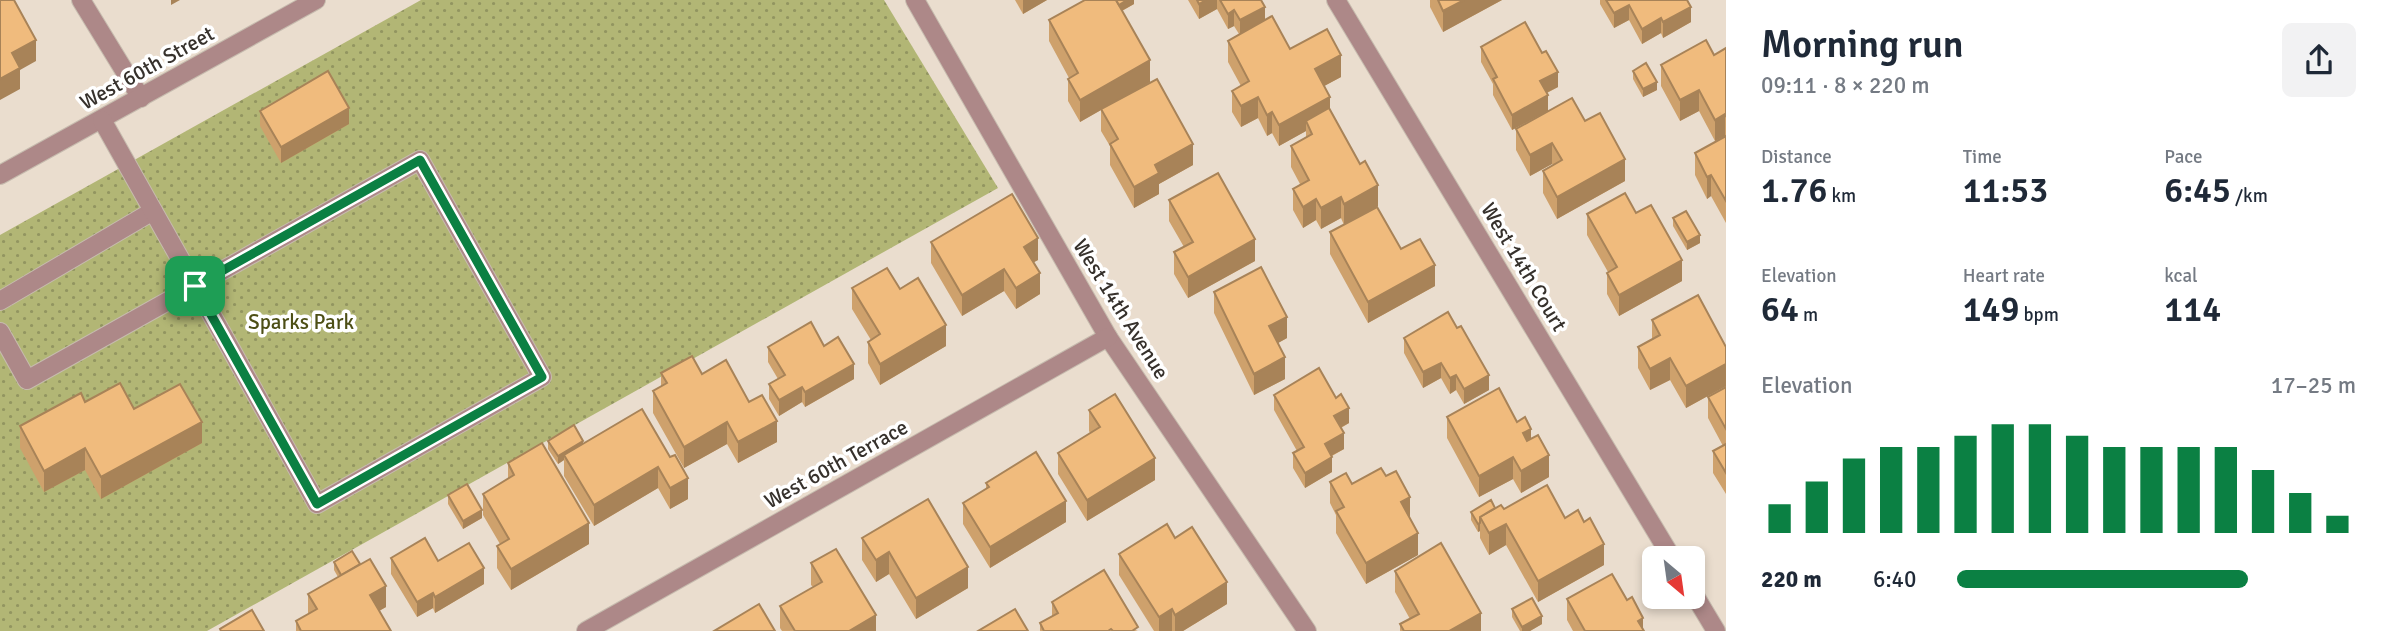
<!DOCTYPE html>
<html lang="en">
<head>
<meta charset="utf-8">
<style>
	:root { --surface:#fff; --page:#f2f2f3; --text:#1f2937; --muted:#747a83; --accent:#0b8043 }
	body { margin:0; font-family:Signika,sans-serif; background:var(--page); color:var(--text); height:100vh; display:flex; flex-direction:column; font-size:26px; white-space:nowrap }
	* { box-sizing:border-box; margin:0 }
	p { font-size:23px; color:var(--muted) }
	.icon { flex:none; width:38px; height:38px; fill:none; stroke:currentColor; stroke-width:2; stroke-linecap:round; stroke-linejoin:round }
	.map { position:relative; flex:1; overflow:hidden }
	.panel { display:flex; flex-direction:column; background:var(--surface); width:665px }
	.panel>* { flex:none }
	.needle { width:46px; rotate:151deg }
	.controls { position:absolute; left:1642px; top:546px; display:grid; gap:14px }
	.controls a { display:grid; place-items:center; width:63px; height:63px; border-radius:10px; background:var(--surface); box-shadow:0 4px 10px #0003; font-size:35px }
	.pin { position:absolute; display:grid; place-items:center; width:60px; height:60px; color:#fff; margin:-30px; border-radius:14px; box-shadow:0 4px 10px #0006 }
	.round { display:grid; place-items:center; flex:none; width:74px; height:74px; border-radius:10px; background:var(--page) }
	.headline { display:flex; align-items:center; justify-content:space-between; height:119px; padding:0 35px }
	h1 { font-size:38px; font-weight:600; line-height:52px }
	.figures { display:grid; grid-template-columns:repeat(3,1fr); gap:10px; height:119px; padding:7px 35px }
	.figures div { display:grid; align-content:center }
	.figures b { font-size:35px; font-weight:600 }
	.figures small { font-size:19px; font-weight:400 }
	.figures p { font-size:19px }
	.chart { height:196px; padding:14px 35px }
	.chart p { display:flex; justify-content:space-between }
	.chart svg { width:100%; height:126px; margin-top:7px; stroke:var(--accent); stroke-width:6 }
	ul { padding:0 35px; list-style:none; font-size:23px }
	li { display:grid; grid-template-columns:112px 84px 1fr; align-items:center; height:52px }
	li i { height:18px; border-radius:9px; background:var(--accent) }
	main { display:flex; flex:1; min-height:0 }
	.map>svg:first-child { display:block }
</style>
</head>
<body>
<main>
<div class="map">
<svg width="1726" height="631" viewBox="0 0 1726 631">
	<defs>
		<pattern id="park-dots" width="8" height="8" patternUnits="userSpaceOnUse" patternTransform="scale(1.75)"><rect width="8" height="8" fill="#b2b675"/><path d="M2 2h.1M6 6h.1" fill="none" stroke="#929560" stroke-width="1.8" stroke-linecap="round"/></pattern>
	</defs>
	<rect width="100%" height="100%" fill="#eaddce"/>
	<path fill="url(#park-dots)" d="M421 0H884L998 188 207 631H0V235Z"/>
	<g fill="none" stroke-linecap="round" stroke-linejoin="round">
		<defs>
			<g id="minor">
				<path d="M81 0 141 98"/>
				<path d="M915 0 1108 337 1307 631"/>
				<path d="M1336 0 1672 558"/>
				<path d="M0 175 316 0"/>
				<path d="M0 301 153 211"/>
				<path d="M0 332 27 380 420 160 542 377 317 504C246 376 174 247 102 120"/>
				<path d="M1692 591 1716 631"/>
				<path d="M586 631 1108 337"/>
			</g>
		</defs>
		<use href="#minor" stroke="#c6bbae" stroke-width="20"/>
		<use href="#minor" stroke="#ad8888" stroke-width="18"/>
	</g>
	<g fill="#cea16c">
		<path d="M1015 0H1047L1023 14Z"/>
		<path d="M1134 0V4L1122 11 1150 82 1080 122 1068 101V79L1069 78 1049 41V20Z"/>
		<path d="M1188 0H1261L1265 20 1290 49 1341 77 1324 86 1330 109 1378 206 1349 222 1401 249 1435 286 1368 323 1330 254V232L1344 225 1341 218 1321 229 1316 220 1303 228 1293 210V189L1300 184 1291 167V146L1306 137V131L1279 146 1272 133 1267 136 1258 118 1241 127 1232 112V91L1241 86 1228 62V41L1239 34 1234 26 1228 29 1217 9 1199 19Z"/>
		<path d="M1430 0H1502L1443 32 1430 7Z"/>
		<path d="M1600 0H1687L1691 22 1663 38 1661 33 1642 44 1629 20 1614 28 1600 4Z"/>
		<path d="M1481 47 1558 87 1547 93 1548 111 1512 130 1493 95V84L1481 62Z"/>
		<path d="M1726 48V223L1711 196 1707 199 1695 175V153L1725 137V136L1715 141 1699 111 1680 121 1661 86V65L1714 55Z"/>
		<path d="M1633 71 1657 90 1643 97 1633 79Z"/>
		<path d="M1101 109 1193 165 1159 184V194L1134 208 1110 165V146L1101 131Z"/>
		<path d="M260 111 349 124 281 163 260 126Z"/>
		<path d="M1585 121 1625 181 1557 219 1543 193V171L1553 165 1552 164 1530 176 1516 150V129Z"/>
		<path d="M1169 200 1255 261 1188 298 1174 274V252L1184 247 1169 221Z"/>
		<path d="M1636 213 1682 281 1619 316 1607 294V273L1608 272 1587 235V214Z"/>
		<path d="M1673 218 1700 243 1687 250 1673 226Z"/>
		<path d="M931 242 1038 260 1033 262 1040 294 1016 309 1004 291 962 316 931 263Z"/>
		<path d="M852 288 900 289 946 346 880 385 868 363V342L871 340 852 309Z"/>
		<path d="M1214 292 1287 338 1278 343 1285 379 1254 395 1214 313Z"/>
		<path d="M1652 320 1726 347V386L1686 408 1670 380 1650 390 1638 368V347L1652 340Z"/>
		<path d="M1404 338 1489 390 1464 404 1456 390 1450 394 1441 378 1423 388 1404 353Z"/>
		<path d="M824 346 854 379 805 407 802 402 779 416 769 399V384L778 379 768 362V347Z"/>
		<path d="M661 373 702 374 749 402 777 442 738 463 727 444 684 468 653 413V391L661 387Z"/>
		<path d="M1726 387V494L1713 473V451L1723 446 1708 418V397Z"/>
		<path d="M1274 395 1349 423 1341 428 1344 449 1332 456V472L1305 488 1293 468V453L1297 451 1274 410Z"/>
		<path d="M85 402 134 409 202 443 101 499 85 470 44 492 20 448V426Z"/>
		<path d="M642 409 688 499 670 509 658 488 594 526 564 476V460L558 464 548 449V441L583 444Z"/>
		<path d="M1089 410 1155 480 1087 521 1058 474V453L1090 433 1089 431Z"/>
		<path d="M1447 417 1517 422 1531 439 1549 477 1521 493 1513 479 1479 497 1447 438Z"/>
		<path d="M508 463 589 544 511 590 497 568V546L500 544 483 515V494L508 479Z"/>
		<path d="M1330 482 1352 484 1410 518 1418 555 1366 584 1336 533V515L1330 503Z"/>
		<path d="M986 483 1066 522 990 568 963 524V503L986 489Z"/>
		<path d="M448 495 482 518 463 529 448 504Z"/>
		<path d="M1495 508 1565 518 1604 565 1538 602 1506 545 1489 555 1480 538V531L1478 532 1471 520V512Z"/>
		<path d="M862 538 968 588 916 619 889 574 876 582 862 560Z"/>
		<path d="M1175 538 1227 604 1183 631H1154L1119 575V554Z"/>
		<path d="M391 558 438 561 484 584 435 613 433 608 417 617 391 574Z"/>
		<path d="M334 562 386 607 379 611 391 631H296V621L308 614V594L338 577 334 570Z"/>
		<path d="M811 563 876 631H782L780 628V606L813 587 811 585Z"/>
		<path d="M1395 571 1481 631H1400V624L1410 619 1395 592Z"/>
		<path d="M1567 599 1643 630 1644 631H1573L1567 620Z"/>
		<path d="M1052 602 1138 631H1040V623L1052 617Z"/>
		<path d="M1512 609 1542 624 1530 631H1520L1512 617Z"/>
	</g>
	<g fill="#a88358">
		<path d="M171 0H180L171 5Z"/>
		<path d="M1023 0H1047L1023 14Z"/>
		<path d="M1127 0H1134V4L1116 14V6Z"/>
		<path d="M1206 0H1217V9L1199 19V4Z"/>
		<path d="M1464 0H1502L1443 32V11Z"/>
		<path d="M1629 5V20L1614 28V13Z"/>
		<path d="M1265 7V22L1240 36V20Z"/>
		<path d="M1691 7V22L1663 38V22Z"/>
		<path d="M1234 10V26L1228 29V14Z"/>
		<path d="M1661 18V33L1642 44V29Z"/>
		<path d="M36 40V61L20 70V89L0 100V79L12 53Z"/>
		<path d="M1341 55V77L1315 91V69Z"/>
		<path d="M1150 60V82L1080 122V100Z"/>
		<path d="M1558 72V87L1540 96V81Z"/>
		<path d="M1657 82V90L1643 97V89Z"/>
		<path d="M1699 90V111L1680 121V100Z"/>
		<path d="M1548 95V111L1512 130V115Z"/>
		<path d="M1258 97V118L1241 127V106Z"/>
		<path d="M1330 97V118L1306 121V131L1279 146V125Z"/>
		<path d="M349 108V124L281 163V147Z"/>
		<path d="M1272 112V133L1267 136V115Z"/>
		<path d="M1725 114V136L1715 141V120Z"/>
		<path d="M1552 143V164L1530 176V155Z"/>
		<path d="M1193 144V165L1159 184V194L1134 208V187L1155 165Z"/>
		<path d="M1625 159V181L1557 219V197Z"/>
		<path d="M1711 175V196L1707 199V177Z"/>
		<path d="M1378 185V206L1344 225V204Z"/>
		<path d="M1341 197V218L1321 229V208Z"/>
		<path d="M1316 199V220L1303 228V207Z"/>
		<path d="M1700 235V243L1687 250V242Z"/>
		<path d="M1038 238V260L1024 268V247Z"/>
		<path d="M1255 239V261L1188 298V277Z"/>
		<path d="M1682 260V281L1619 316V295Z"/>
		<path d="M1435 265V286L1368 323V302Z"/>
		<path d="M1004 269V291L962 316V295Z"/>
		<path d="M1040 273V294L1016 309V288Z"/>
		<path d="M1287 317V338L1269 348V326Z"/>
		<path d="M946 325V346L880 385V364Z"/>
		<path d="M1285 357V379L1254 395V374Z"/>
		<path d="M1670 358V380L1650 390V369Z"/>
		<path d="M1441 363V378L1423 388V372Z"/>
		<path d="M854 364V379L805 407V392Z"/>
		<path d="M1726 364V386L1686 408V386Z"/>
		<path d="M1456 375V390L1450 394V378Z"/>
		<path d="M1489 375V390L1464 404V389Z"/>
		<path d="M802 387V402L779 416V400Z"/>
		<path d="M1349 408V423L1334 431V416Z"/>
		<path d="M777 421V442L738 463V442Z"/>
		<path d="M202 422V443L101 499V477Z"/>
		<path d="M727 422V444L684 468V447Z"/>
		<path d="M1531 429V450L1523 433Z"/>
		<path d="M1344 433V449L1325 459V444Z"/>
		<path d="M583 441V449L564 455V460L558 464V456Z"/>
		<path d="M85 448V470L44 492V471Z"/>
		<path d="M1549 455V477L1521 493V471Z"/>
		<path d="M1332 457V472L1305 488V473Z"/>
		<path d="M1513 457V479L1479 497V476Z"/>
		<path d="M1155 458V480L1087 521V500Z"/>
		<path d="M658 467V488L594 526V505Z"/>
		<path d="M688 478V499L670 509V488Z"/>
		<path d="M1410 497V518L1401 523V502Z"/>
		<path d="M1066 501V522L990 568V547Z"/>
		<path d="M482 510V518L463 529V521Z"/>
		<path d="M589 523V544L511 590V569Z"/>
		<path d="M1480 523V531L1478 532V524Z"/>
		<path d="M1506 524V545L1489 555V533Z"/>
		<path d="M1418 533V555L1366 584V563Z"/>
		<path d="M1604 544V565L1538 602V581Z"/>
		<path d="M889 552V574L876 582V560Z"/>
		<path d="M968 567V588L916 619V598Z"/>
		<path d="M484 568V584L435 613V597Z"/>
		<path d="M1227 582V604L1183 631H1175V615Z"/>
		<path d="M386 586V607L370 616V595Z"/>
		<path d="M433 593V608L417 617V602Z"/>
		<path d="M1172 609V631H1159V617Z"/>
		<path d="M1481 613V631H1449Z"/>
		<path d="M876 615V631H849Z"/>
		<path d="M1542 616V624L1530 631H1522V627Z"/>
		<path d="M1643 618V631L1638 621Z"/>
	</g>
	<g fill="#f0bb7d" stroke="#a88358" stroke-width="2">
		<path d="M0 0H14L36 40 12 53 20 68 0 79Z"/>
		<path d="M1085 0H1116L1150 60 1080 100 1068 79 1078 73 1049 20Z"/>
		<path d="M1116 0H1127L1119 5Z"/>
		<path d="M1197 0H1206L1199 4Z"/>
		<path d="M1220 0H1261L1265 7 1240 20 1234 10 1228 14Z"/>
		<path d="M1438 0H1464L1443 11Z"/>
		<path d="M1606 0H1687L1691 7 1663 22 1661 18 1642 29 1629 5 1614 13Z"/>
		<path d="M1272 16 1290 49 1327 29 1341 55 1315 69 1330 97 1279 125 1272 112 1267 115 1258 97 1241 106 1232 91 1249 81 1228 41Z"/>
		<path d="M1525 22 1542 53 1546 51 1558 72 1540 81 1548 95 1512 115 1493 79 1497 77 1481 47Z"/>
		<path d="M1706 40 1714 55 1726 48V117L1725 114 1715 120 1699 90 1680 100 1661 65Z"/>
		<path d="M1646 63 1657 82 1643 89 1633 71Z"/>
		<path d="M328 71 349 108 281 147 260 111Z"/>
		<path d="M1157 79 1193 144 1155 165 1159 173 1134 187 1110 144 1118 139 1101 109Z"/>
		<path d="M1572 98 1585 121 1600 113 1625 159 1557 197 1543 171 1562 160 1552 143 1530 155 1516 129Z"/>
		<path d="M1329 108 1360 164 1365 161 1378 185 1344 204 1341 197 1321 208 1316 199 1303 207 1293 189 1309 180 1291 146 1312 134 1306 121Z"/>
		<path d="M1726 136V201L1711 175 1707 177 1695 153Z"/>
		<path d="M1218 173 1255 239 1188 277 1174 252 1193 242 1169 200Z"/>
		<path d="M1625 193 1636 213 1651 205 1682 260 1619 295 1607 273 1617 267 1587 214Z"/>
		<path d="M1012 194 1038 238 1024 247 1040 273 1016 288 1004 269 962 295 931 242Z"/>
		<path d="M1377 207 1401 249 1420 239 1435 265 1368 302 1330 232Z"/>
		<path d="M1686 211 1700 235 1687 242 1673 218Z"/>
		<path d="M1261 267 1287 317 1269 326 1285 357 1254 374 1214 292Z"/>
		<path d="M887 268 900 289 918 278 946 325 880 364 868 342 880 334 852 288Z"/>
		<path d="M1698 295 1726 347V364L1686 386 1670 358 1650 369 1638 347 1660 335 1652 320Z"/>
		<path d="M1448 312 1457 328 1461 326 1489 375 1464 389 1456 375 1450 378 1441 363 1423 372 1404 338Z"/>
		<path d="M811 322 824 346 838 337 854 364 805 392 802 387 779 400 769 384 785 375 768 347Z"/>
		<path d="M692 356 702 374 726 360 749 402 762 395 777 421 738 442 727 422 684 447 653 391 667 383 661 373Z"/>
		<path d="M1319 368 1336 398 1341 394 1349 408 1334 416 1344 433 1325 444 1332 457 1305 473 1293 453 1304 447 1274 395Z"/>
		<path d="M120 383 134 409 180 384 202 422 101 477 85 448 44 471 20 426 81 393 85 402Z"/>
		<path d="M1726 387V429L1708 397Z"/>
		<path d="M1499 388 1517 422 1525 417 1531 429 1523 433 1527 441 1538 435 1549 455 1521 471 1513 457 1479 476 1447 417Z"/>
		<path d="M1115 394 1155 458 1087 500 1058 453 1100 427 1089 410Z"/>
		<path d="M642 409 670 457 675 455 688 478 670 488 658 467 594 505 564 455Z"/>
		<path d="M574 425 583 441 558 456 548 441Z"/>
		<path d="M542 443 589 523 511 569 497 546 509 539 483 494 514 475 508 463Z"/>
		<path d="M1726 444V473L1713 451Z"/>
		<path d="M1036 452 1066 501 990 547 963 503 989 487 986 483Z"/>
		<path d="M1381 468 1386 476 1396 471 1410 497 1401 502 1418 533 1366 563 1336 511 1344 507 1330 482 1346 473 1352 484Z"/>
		<path d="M467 484 482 510 463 521 448 495Z"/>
		<path d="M1547 485 1565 518 1578 510 1584 522 1590 518 1604 544 1538 581 1506 524 1489 533 1480 517 1501 505 1504 509Z"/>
		<path d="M928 499 968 567 916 598 889 552 876 560 862 538Z"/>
		<path d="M1491 500 1495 508 1480 517V523L1478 524 1471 512Z"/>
		<path d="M1167 524 1175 538 1192 527 1227 582 1175 615 1172 609 1159 617 1119 554Z"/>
		<path d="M425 538 438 561 469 543 484 568 435 597 433 593 417 602 391 558Z"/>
		<path d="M1441 543 1481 613 1449 631H1404L1400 624 1419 614 1395 571Z"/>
		<path d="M836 549 876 615 849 631H795L780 606 822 582 811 563Z"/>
		<path d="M352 551 360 564 341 575 334 562Z"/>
		<path d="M370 559 386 586 370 595 391 631H301L296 621 317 609 308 594Z"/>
		<path d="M1104 570 1138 627 1132 631H1113L1111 629 1108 631H1044L1040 623 1058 613 1052 602Z"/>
		<path d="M1612 574 1627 600 1632 597 1643 618 1638 621 1644 631H1585L1567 599Z"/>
		<path d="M1532 598 1542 616 1522 627 1512 609Z"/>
		<path d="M759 604 775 631H714Z"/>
		<path d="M1015 609 1028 631H978Z"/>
		<path d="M252 610 264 631H221L220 629Z"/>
	</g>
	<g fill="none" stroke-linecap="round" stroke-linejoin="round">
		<defs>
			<path id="route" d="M420 160 542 377 317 504 195 286Z"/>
		</defs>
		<use href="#route" stroke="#fff" stroke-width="14"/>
		<use href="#route" stroke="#0b8043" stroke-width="9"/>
	</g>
	<g text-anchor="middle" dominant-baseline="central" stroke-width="7" stroke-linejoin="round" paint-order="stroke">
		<g font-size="21" fill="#36312c" stroke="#fff">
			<text transform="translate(147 68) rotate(-29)">West 60th Street</text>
			<text transform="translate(1524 267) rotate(59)">West 14th Court</text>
			<text transform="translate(1121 309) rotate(58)">West 14th Avenue</text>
			<text transform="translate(836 464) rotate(-29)">West 60th Terrace</text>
		</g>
		<g font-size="21" fill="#4d4f16" stroke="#fff">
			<text x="301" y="322">Sparks Park</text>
		</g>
	</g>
</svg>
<div class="controls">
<a><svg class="needle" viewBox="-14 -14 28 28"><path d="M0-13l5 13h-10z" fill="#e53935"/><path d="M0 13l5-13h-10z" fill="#747a83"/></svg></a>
</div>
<div class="pin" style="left:195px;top:286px;background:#1e9e55"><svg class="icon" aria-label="arrive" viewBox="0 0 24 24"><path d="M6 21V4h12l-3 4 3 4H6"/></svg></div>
</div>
<section class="panel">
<div class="headline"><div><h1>Morning run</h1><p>09:11 · 8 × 220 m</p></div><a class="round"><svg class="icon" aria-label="share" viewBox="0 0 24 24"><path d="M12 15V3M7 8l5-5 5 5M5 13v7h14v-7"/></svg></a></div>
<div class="figures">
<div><p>Distance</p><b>1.76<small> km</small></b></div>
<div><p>Time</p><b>11:53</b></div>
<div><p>Pace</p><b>6:45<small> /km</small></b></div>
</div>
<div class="figures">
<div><p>Elevation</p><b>64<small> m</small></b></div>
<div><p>Heart rate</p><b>149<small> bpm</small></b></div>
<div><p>kcal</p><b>114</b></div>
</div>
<div class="chart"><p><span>Elevation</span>17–25 m</p>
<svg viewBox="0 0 160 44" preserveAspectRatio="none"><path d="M5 44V34M15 44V26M25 44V18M35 44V14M45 44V14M55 44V10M65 44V6M75 44V6M85 44V10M95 44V14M105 44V14M115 44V14M125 44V14M135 44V22M145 44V30M155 44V38"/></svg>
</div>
<ul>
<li><b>220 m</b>6:40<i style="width:73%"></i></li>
</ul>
</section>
</main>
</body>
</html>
